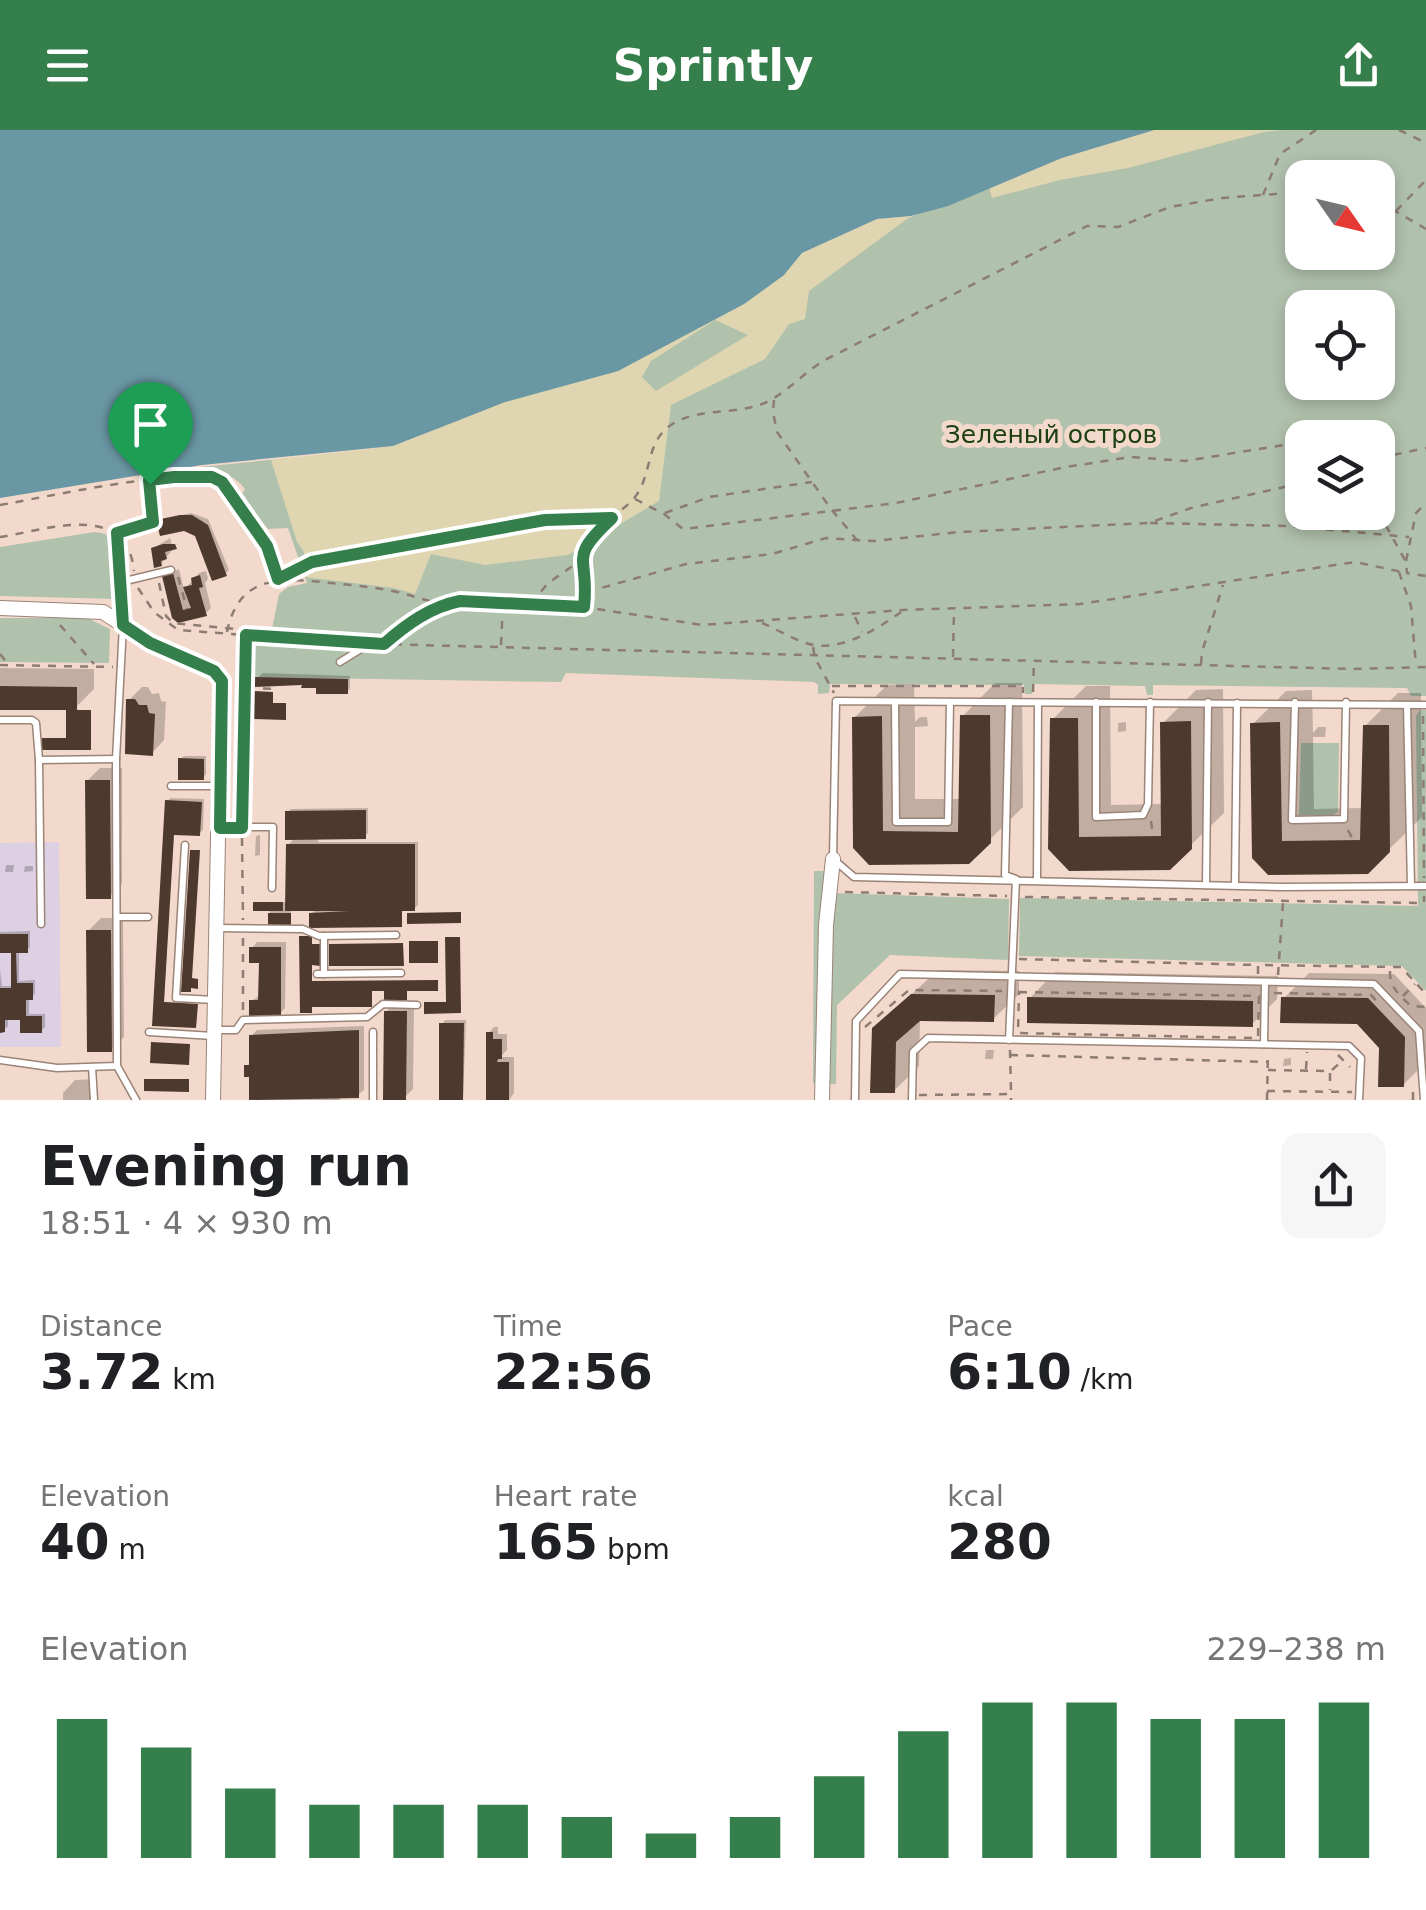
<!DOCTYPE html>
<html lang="en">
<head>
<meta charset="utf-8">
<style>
	:root { --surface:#fff; --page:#f6f6f6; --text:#202124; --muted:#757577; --accent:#357f4c }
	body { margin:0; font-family:"DejaVu Sans",sans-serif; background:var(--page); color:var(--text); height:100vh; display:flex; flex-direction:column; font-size:38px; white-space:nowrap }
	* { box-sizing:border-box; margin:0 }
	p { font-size:32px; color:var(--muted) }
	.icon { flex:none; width:55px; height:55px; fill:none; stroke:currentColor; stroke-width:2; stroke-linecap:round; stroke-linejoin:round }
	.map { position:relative; height:970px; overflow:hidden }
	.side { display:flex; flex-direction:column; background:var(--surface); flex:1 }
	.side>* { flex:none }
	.needle { width:65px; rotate:124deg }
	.fabs { position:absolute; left:1285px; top:30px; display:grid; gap:20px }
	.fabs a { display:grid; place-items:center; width:110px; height:110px; border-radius:20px; background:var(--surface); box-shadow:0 5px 15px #0003; font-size:50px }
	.pin { position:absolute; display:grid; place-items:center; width:85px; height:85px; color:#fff; margin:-102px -42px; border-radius:50% 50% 50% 0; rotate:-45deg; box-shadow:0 0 10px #0007 }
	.pin .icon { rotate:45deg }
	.round { display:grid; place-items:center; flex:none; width:105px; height:105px; border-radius:20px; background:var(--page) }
	.head { display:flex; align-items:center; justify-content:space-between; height:170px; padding:0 40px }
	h1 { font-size:55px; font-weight:700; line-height:75px }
	.metrics { display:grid; grid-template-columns:repeat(3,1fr); gap:15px; height:170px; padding:10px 40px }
	.metrics div { display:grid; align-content:center }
	.metrics b { font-size:50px; font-weight:700 }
	.metrics small { font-size:28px; font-weight:400 }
	.metrics p { font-size:28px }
	.chart { height:280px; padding:20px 40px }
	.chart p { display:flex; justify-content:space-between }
	.chart svg { width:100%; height:180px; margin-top:10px; stroke:var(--accent); stroke-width:6 }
	header { display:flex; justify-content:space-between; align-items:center; height:130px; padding:0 40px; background:var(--accent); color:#fff; font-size:45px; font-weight:700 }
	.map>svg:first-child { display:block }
</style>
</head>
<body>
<header><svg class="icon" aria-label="menu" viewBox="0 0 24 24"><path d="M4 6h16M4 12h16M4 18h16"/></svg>Sprintly<svg class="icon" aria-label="share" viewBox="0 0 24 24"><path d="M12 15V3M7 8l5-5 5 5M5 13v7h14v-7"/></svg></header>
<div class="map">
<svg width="1426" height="970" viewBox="0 0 1426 970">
	<rect width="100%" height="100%" fill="#f2d9cb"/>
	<path fill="#ddd0e3" d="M59 712 61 917H0V713Z"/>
	<g fill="#b0c1ac" fill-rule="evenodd">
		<path d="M1146 0H1426V566H1411L1407 558 1153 555V565H1147L1145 556 1034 554 1032 564H1025L1024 555 830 554 829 563 818 564V555L814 552 566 543 561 552 248 547 252 501 271 504 279 464 288 457 307 453 288 398 268 399 239 368 245 359C234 344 216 340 199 337L393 318 905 89ZM1302 48H1378V122H1302ZM1302 178H1378V252H1302ZM1302 308H1378V382H1302Z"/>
		<path d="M95 402 106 404 113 429 117 469 0 466V417Z"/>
		<path d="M0 488H87L110 499 109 533 0 532Z"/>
		<path d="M1420 580H1426V861L1402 836 1019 826 1020 768 1418 776 1416 586Z"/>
		<path d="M1301 613H1339L1338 682 1333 685H1299Z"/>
		<path d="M814 741H830L833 763 1009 769 1008 830 890 825 837 875 836 954 813 953Z"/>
	</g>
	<g fill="#dfd6b1" fill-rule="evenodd">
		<path d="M1154 0H1283L1264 2 1128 38 1060 50 992 68 989 58 1062 28Z"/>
		<path d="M911 86 809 161 805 189 789 194 765 229 671 275 659 371 568 425 485 435 431 424 415 464 394 458 304 447V422L297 412 271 330 394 316 505 272 618 241 744 174 784 145 802 123 877 89ZM715 190 748 205 656 261 642 247 651 231Z"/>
	</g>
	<path fill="#6a97a4" d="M0 0H1154L1062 28 948 76 911 86 877 89 802 123 784 145 744 174 618 241 505 272 393 316 202 335 0 368Z"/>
	<g fill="#0003">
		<path d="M191 383 208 389 229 440 226 443 214 448 197 404 159 390Z"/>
		<path d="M505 401 504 405 493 407V403Z"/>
		<path d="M170 408 173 419 161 434 154 418Z"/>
		<path d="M179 439 184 460 199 443 206 441 208 449 205 453 211 478 205 484 177 488 165 447Z"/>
		<path d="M0 538 94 539V559L73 580 91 617 46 608H69L73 578 0 577Z"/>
		<path d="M263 543 350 546V558L347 562 318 552 257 548Z"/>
		<path d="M995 553H1022L1023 677 968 731 870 732 854 588 887 555 914 554 915 592 920 587H927L928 596 915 597V669H961L962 587Z"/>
		<path d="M1086 556H1110L1111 675 1163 674V593L1196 560 1223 559 1224 683 1168 737 1070 738 1053 589Z"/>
		<path d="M142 557H148L152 564 159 563 161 571 166 572 164 610 152 623 129 570Z"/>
		<path d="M1312 560 1313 603 1318 597H1326L1325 607H1313L1314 679 1363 678 1365 596 1398 563H1421L1422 687 1367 741 1269 742 1253 594 1286 561Z"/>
		<path d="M1126 592V601L1118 602V593Z"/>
		<path d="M184 626H206V644L203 648 180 629Z"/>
		<path d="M100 638H122V754L110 766 87 651Z"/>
		<path d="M171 668 204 669 203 700 199 703 173 702 164 872 197 874 196 894 155 893 167 671Z"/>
		<path d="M368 678V703L365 706 318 707V712H418V775L414 779H402V793L311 784 317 779H291L290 792H270V779L256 773 288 772V715L296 707 288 682 291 679Z"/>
		<path d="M260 705V725L255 726 256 706Z"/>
		<path d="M14 735 13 742H5L6 735Z"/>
		<path d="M25 736H33V741L24 742Z"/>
		<path d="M101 788H123L124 907 111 920 88 801Z"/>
		<path d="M30 801V818L19 821V851L35 850V864L29 867V884H45V897L41 901 22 887H8V897L0 900V839L2 856H14L13 821H0V802Z"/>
		<path d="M257 812H286L285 878 280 884 251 871 261 865V830L252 818Z"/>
		<path d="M938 840 1019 841V864L993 889 920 888 919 936 894 961 874 899Z"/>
		<path d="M1055 842 1278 846 1277 869 1252 894 1030 868Z"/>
		<path d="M1309 843 1394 844 1426 878V932L1403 955 1381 917 1358 892 1284 868Z"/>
		<path d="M394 874H414L413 959 405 967 386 882Z"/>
		<path d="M445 890H466L463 970H441L442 894Z"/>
		<path d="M364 896V960L358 965H343L339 970H251V945L247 936 251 932V906L257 900Z"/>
		<path d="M494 897H498V904H507V920L500 927H514V963L509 970H489V903Z"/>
		<path d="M994 920 993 929H985L986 920Z"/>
		<path d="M1291 928V935L1283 936 1284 929Z"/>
		<path d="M95 949 96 970H63V963L75 950Z"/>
	</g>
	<g fill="#4d392e">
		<path d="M180 385H192L208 395 227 446 212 451 195 406 184 401 160 406 156 390Z"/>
		<path d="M163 414H175L177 419 165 422 167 429 161 431 162 436 154 438 151 418Z"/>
		<path d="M173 443 183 480 191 478 183 457 192 455 191 448 200 445 203 457 199 458 207 486 178 493 172 488 162 446Z"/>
		<path d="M255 547 348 549V564H316V558H301L302 555 255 557Z"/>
		<path d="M0 556 77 557V580H91V620H42V608H66V580H0Z"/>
		<path d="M254 561 273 562V573H286V590L254 589Z"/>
		<path d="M126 569H135L139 575H147L149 583 155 584 153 626 125 624Z"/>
		<path d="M960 585H990L991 713 969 734 869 735 853 718 852 587 882 586 883 701 958 702Z"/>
		<path d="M1050 588H1078L1079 707 1161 706 1160 592 1191 591 1192 719 1170 740 1069 741 1048 719Z"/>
		<path d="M1280 592 1282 711 1360 710 1363 595H1389L1390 722 1368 744 1268 745 1252 728 1250 593Z"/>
		<path d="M178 628 204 629V650H178Z"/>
		<path d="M85 650H110L111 769H86Z"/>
		<path d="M165 670 202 672 200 706 174 705 164 872 198 874 196 898 152 896Z"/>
		<path d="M366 680V709L285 710V681Z"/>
		<path d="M286 714H415V781H402V797L309 798V783L349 781H285Z"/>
		<path d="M190 720H200L192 848 198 849V859L191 858V862H181Z"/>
		<rect x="253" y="772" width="30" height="9"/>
		<path d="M461 782V793L407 794V783Z"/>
		<rect x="268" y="783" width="23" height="12"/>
		<path d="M86 800H111L112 922H87Z"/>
		<path d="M0 804H28V823H16L17 853H33V870H26V886H42V903H20V890H5V902L0 903V858H11V823H0Z"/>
		<path d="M299 806H312V814H320V836L312 835V851L438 850V861H407V870L384 871V861H372V877H312V883H300Z"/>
		<path d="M445 807H460L461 883 424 884V872H446Z"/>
		<rect x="409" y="811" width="29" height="22"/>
		<path d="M403 813 404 836H329V814Z"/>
		<path d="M249 817H281V886H249V870H258L259 833H249Z"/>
		<path d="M911 864 995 865 994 892 920 891 896 912 895 963H870L872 898Z"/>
		<path d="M1027 867 1253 871V897L1027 893Z"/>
		<path d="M1281 867 1368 868 1405 907 1404 957H1378L1379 918 1357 894 1280 893Z"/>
		<path d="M384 881H407L406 970H383Z"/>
		<path d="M439 893H464L463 970H439Z"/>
		<path d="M359 900V968L249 970V947H244V935H249V905Z"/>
		<path d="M486 902H493V909H502V929H498L497 932H509V970H486Z"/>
		<path d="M151 912 190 914 189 935 150 933Z"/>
		<path d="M144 949H189V962L144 961Z"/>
	</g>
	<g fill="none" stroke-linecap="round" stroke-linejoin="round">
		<defs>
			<g id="lane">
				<path d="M340 532 369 514"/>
				<path d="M1009 572 1005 745 1016 749 1009 910"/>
				<path d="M1096 572V687L1143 685 1148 674 1150 572"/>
				<path d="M1295 572 1292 690 1344 689 1346 572"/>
				<path d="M895 573 896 692H948L950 572"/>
				<path d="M1407 575 1411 756"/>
				<path d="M1426 575 836 571 833 729 854 747 1282 757 1426 756"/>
				<path d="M0 590H32L36 593 39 630 116 629"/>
				<path d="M39 630 41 794"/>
				<path d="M171 656H220"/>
				<path d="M221 697H273L272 758"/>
				<path d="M185 715 176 868 215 870"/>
				<path d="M1037 749 1038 573"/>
				<path d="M1206 755 1208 572"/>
				<path d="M1235 755 1237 573"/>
				<path d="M118 787H148"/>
				<path d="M218 798 303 799 319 806 396 805"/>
				<path d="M324 806V844"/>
				<path d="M317 844 401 843"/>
				<path d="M215 900H236L243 890 367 887 383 874 417 875"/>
				<path d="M149 902 213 906"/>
				<path d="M1264 914 1265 853"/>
				<path d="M0 930 57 938 117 936"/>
				<path d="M92 937 94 970"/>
				<path d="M136 970 117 936 116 629 123 495 121 452 171 440"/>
				<path d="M373 970V902"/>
				<path d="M855 970 856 891 900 844 1374 854 1419 901 1424 970"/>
				<path d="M912 970 913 922 928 908 1349 916 1361 928 1359 970"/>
			</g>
			<g id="street">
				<path d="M0 478 103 482 151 513 214 541 221 551 213 970"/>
				<path d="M822 970 826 795 833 729"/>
			</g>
		</defs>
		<use href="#lane" stroke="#9a8477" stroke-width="9"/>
		<use href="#street" stroke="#9a8477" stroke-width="16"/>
		<g stroke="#8d7c72" stroke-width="2.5" stroke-dasharray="8 8" stroke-linecap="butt">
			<path d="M1399 0 1426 13"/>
			<path d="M1263 65 1280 24 1316 0"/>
			<path d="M1378 71 1426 99"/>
			<path d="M1396 81 1426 50"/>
			<path d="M774 270 773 282 777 302 831 379 857 410"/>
			<path d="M1378 328 1426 318"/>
			<path d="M635 369 664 384 683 399 896 373 1066 337 1131 327 1185 331 1302 312"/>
			<path d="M0 375C36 369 195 334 220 351 243 367 269 422 277 449L312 433 545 390 610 388"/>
			<path d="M1378 381 1406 432 1407 443 1426 446"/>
			<path d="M665 383 709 367 812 352"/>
			<path d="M1150 393 1288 396 1409 407"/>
			<path d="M119 403 153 392 149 351"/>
			<path d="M117 405 120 441"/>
			<path d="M0 407C47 400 127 370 134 441"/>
			<path d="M1406 431 1416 383 1426 373"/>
			<path d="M1399 442 1411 476 1416 536"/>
			<path d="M178 447 187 479"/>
			<path d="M159 453 166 486 173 493 245 500 247 505 242 690"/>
			<path d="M138 458 154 482 178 500 355 513"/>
			<path d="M587 462 686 434 772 424 826 408 874 411 959 402 1149 393 1191 378 1302 353"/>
			<path d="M531 474 548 453 580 431"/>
			<path d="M584 474C586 458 581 443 581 428 582 401 620 386 635 367 650 348 647 320 662 303 683 279 720 284 748 278 779 273 798 246 825 230L1087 96 1118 97 1170 77 1222 68 1302 62"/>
			<path d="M855 487 862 502"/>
			<path d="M762 493C776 499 791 508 806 513 837 524 876 500 901 482"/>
			<path d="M60 495 94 534"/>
			<path d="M227 502C239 443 283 448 331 453 351 455 372 457 393 461 418 466 434 477 460 471L584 477 702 495 903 480 1080 474 1355 432 1407 443"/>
			<path d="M385 513 403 497 440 475"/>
			<path d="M378 514 1353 539 1426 537"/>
			<path d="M501 515 503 473"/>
			<path d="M813 517 815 528 834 563"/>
			<path d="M0 524 8 534"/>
			<path d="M953 527 954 480"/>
			<path d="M1201 534 1202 522 1223 455"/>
			<path d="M0 535 113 537"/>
			<path d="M832 556H1023V563"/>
			<path d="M247 558 278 559"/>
			<path d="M1033 562 1034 530"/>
			<path d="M1423 586 1424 748"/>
			<path d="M1151 691 1153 706"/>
			<path d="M1348 700 1353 710"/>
			<path d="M242 708 243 790"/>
			<path d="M845 762 1007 766"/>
			<path d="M1025 767 1424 773V766"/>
			<path d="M243 808V880"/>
			<path d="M1019 829 1256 835"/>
			<path d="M1390 841C1389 857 1400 866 1411 876L1426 877"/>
			<path d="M1258 844V835L1401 837 1426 864"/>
			<path d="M1278 845 1283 773"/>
			<path d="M1019 862 1259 866 1258 908 1018 903Z"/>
			<path d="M1274 863 1371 865 1381 876"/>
			<path d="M1403 866 1415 854"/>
			<path d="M865 897 909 860 1002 861"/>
			<path d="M1010 920 1011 962"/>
			<path d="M1010 925 1268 932"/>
			<path d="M1338 925 1350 937"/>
			<path d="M1306 939 1307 922"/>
			<path d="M1268 940 1330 941V960"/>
			<path d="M1332 940 1343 930"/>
			<path d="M1267 961 1352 962"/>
			<path d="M919 965 1011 964V970"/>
			<path d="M1267 970 1268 922"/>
			<path d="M1413 970V961"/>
		</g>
		<use href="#lane" stroke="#fff" stroke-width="6"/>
		<use href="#street" stroke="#fff" stroke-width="14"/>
	</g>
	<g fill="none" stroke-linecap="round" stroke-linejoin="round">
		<defs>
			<path id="route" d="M174 347H212L222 352 267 416 278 449 312 432 545 390 612 388C566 431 590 424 584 477L460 471C430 477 407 494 384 514L246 505 242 698H220L222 551 214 541 150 513 123 495 117 403 153 392 149 350Z"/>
		</defs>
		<use href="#route" stroke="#fff" stroke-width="20"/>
		<use href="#route" stroke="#357f4c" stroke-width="12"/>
	</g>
	<g text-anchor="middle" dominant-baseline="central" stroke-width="10" stroke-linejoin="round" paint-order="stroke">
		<g font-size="25" fill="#1d4013" stroke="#f2d9cb">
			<text x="1051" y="304">Зеленый остров</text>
		</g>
	</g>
</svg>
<div class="fabs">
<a><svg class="needle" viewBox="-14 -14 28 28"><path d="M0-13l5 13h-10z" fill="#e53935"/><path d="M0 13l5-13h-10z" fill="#757577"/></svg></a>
<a><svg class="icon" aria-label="locate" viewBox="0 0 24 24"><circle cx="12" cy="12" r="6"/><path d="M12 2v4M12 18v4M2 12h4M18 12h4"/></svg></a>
<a><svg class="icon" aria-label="layers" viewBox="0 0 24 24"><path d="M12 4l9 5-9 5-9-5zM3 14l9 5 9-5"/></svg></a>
</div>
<div class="pin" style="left:150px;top:354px;background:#1e9e55"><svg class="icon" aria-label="arrive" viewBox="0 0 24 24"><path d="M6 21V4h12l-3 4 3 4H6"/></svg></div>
</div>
<section class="side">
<div class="head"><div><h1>Evening run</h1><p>18:51 · 4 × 930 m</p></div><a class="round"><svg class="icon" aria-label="share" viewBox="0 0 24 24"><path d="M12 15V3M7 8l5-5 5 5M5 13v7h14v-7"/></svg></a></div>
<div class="metrics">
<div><p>Distance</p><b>3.72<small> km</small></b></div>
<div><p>Time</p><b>22:56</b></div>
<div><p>Pace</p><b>6:10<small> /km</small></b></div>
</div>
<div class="metrics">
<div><p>Elevation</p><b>40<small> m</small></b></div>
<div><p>Heart rate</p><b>165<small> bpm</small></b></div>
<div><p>kcal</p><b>280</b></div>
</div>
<div class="chart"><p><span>Elevation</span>229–238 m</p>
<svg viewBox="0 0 160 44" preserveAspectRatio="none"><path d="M5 44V10M15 44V17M25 44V27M35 44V31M45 44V31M55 44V31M65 44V34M75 44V38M85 44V34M95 44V24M105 44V13M115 44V6M125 44V6M135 44V10M145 44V10M155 44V6"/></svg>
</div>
</section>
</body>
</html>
